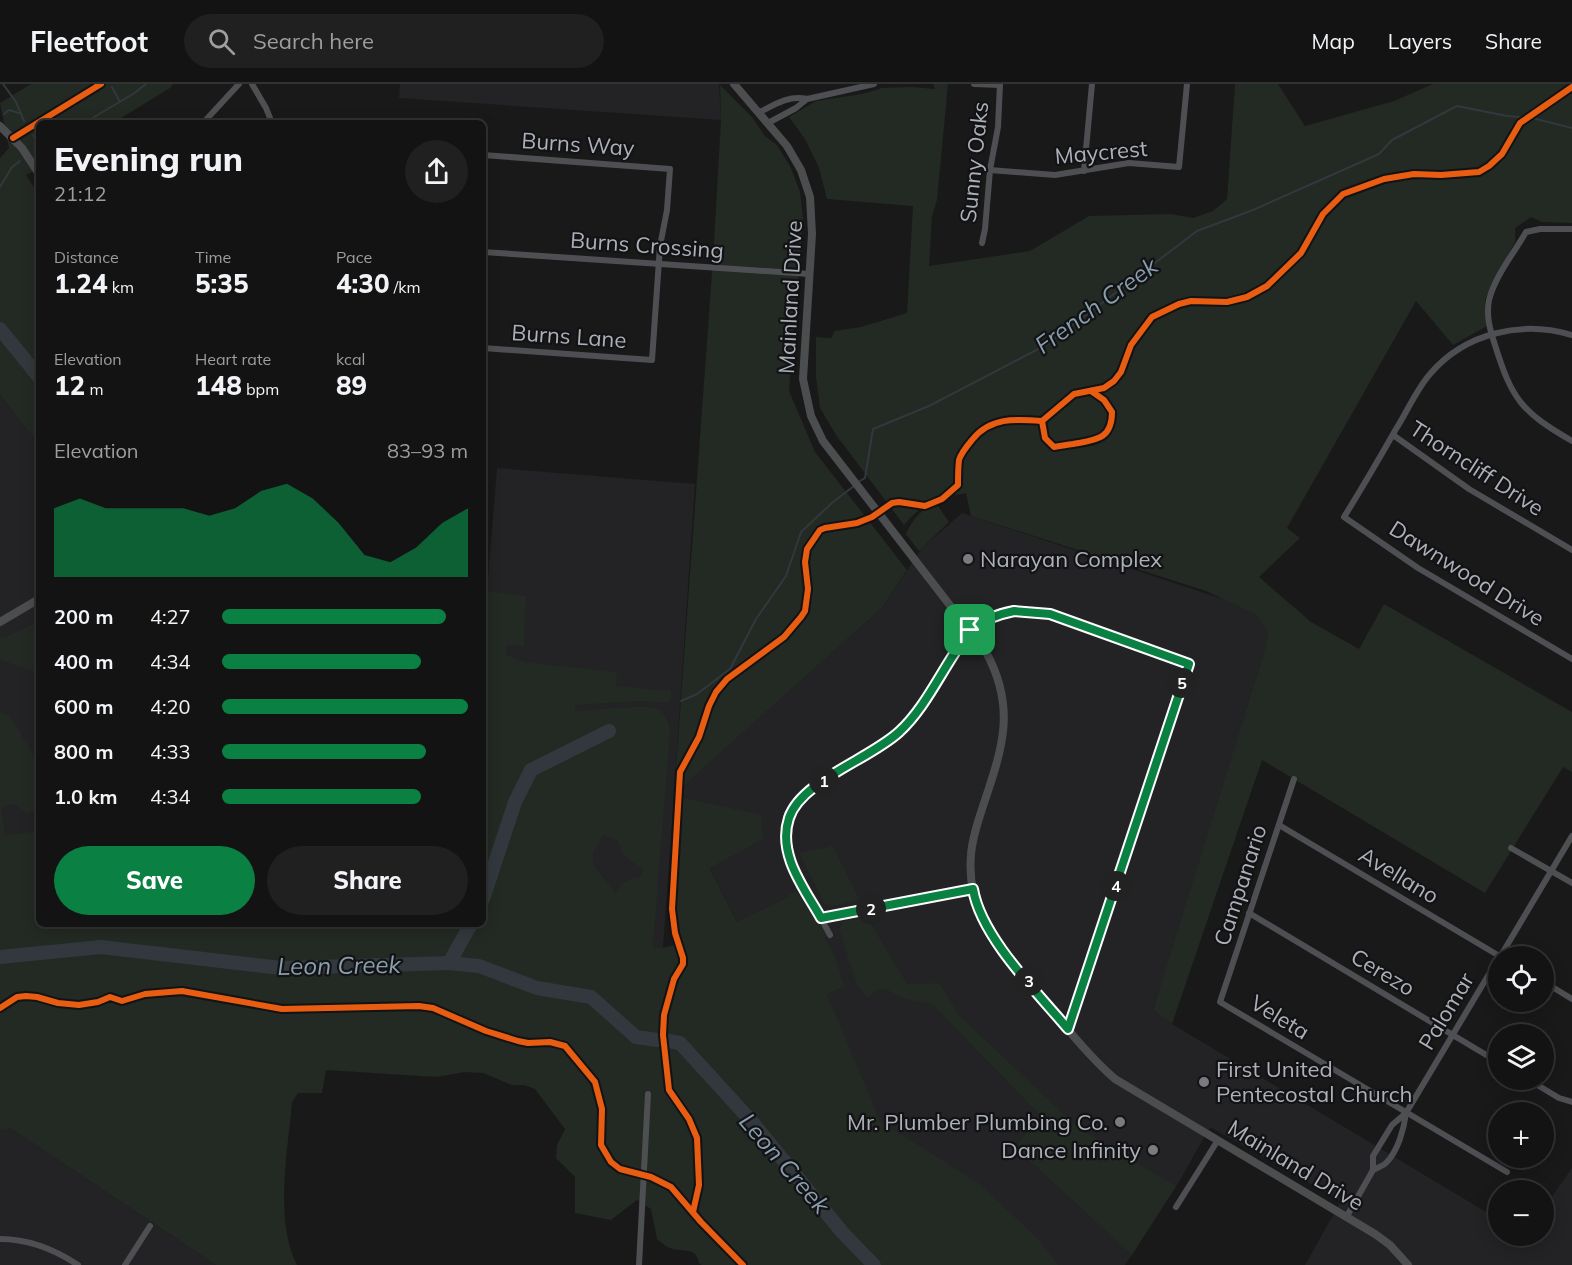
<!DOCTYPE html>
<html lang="en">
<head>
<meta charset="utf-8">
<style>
	:root { --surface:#131313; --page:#202021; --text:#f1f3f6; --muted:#9d9ea0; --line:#323233; --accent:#0b8043 }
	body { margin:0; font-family:Mulish,sans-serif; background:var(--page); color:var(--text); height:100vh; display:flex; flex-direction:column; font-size:22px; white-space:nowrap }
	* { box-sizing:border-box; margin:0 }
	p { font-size:20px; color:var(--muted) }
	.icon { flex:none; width:33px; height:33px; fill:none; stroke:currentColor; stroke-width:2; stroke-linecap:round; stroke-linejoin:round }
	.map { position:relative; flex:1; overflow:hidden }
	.side { position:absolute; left:36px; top:36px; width:450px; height:807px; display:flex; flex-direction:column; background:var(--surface); border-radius:9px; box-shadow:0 3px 15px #0003,0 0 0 2px var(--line) }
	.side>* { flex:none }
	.controls { position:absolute; left:1488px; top:862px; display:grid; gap:12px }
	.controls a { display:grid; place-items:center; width:66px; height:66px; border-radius:50%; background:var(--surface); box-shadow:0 3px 15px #0003,0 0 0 2px var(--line); font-size:30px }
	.pin { position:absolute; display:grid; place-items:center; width:51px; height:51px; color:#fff; margin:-26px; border-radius:12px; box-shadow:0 3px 9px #0006 }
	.km { position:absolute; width:30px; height:30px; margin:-15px; border-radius:50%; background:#222; color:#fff; font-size:16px; line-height:30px; text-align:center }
	.round { display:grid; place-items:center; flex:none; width:63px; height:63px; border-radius:32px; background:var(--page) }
	.head { display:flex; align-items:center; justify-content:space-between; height:102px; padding:0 18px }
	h1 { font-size:33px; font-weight:800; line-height:45px }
	.stats { display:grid; grid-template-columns:repeat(3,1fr); gap:9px; height:102px; padding:6px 18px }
	.stats div { display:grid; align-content:center }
	.stats b { font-size:26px; font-weight:800 }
	.stats small { font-size:16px; font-weight:400 }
	.stats p { font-size:16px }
	.chart { height:168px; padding:12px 18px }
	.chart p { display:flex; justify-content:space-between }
	.chart svg { width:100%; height:108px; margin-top:6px; fill:var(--accent); opacity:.7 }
	.button { display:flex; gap:12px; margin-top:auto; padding:12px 18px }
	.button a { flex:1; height:69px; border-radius:36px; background:var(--accent); color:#fff; font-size:24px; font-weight:800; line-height:69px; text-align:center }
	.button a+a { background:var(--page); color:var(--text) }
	ul { padding:0 18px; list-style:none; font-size:20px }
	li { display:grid; grid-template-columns:96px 72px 1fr; align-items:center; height:45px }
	li i { height:15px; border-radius:8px; background:var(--accent) }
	header { display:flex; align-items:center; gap:36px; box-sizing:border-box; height:84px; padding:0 30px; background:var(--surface); border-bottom:2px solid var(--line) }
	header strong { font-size:28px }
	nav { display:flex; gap:33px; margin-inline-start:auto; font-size:21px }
	.search { width:420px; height:54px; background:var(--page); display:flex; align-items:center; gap:15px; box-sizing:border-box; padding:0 21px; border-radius:33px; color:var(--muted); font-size:22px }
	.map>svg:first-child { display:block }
</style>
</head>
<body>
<header>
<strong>Fleetfoot</strong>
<div class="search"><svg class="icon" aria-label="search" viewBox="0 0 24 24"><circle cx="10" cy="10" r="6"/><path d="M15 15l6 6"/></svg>Search here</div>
<nav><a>Map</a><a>Layers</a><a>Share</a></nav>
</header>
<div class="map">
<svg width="1572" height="1181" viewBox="0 0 1572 1181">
	<rect width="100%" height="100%" fill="#191919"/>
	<g fill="#232325">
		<path d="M400 0H719L721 36 399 14Z"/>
		<path d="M0 311 39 361V774L0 772Z"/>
		<path d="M497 384 695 400 674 709 882 524 922 464 962 429 1283 535 1153 926 1172 940 1498 1135V1152H1544V1124L1572 1084V1181H1305L1341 1117 1210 1043 1176 1103 1125 1181H1049L844 1035 788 941 674 711 663 864 491 823 483 507H487Z"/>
		<path d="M0 1040 10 1044 216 1181H0Z"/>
	</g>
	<g fill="#232923" fill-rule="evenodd">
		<path d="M31 0H173L170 4 113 39H39V84L26 91 39 111V361L0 311V74L9 64 0 19Z"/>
		<path d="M933 0H948L937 116 932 132 929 182 1030 167 1089 132 1171 130 1193 134 1213 127 1227 115 1235 0H1278L1305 42 1394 17 1433 0H1572V139L1542 138 1531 133 1515 144V158L1485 215 1487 242 1453 261 1416 217 1287 444 1300 454 1259 493 1311 538 1359 565 1384 520 1572 628V688L1563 683 1485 809 1262 676 1172 940 1153 926 1265 566 1268 549 1257 531 1206 507 971 432 966 409C934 416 926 416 904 441L836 351 820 324 816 293V253L832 254 834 247 861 243 907 229 913 122 827 115 819 84 805 55 789 33 816 17 862 10 882 4 912 3 935 5Z"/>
		<path d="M720 1 752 33 765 52 777 61 791 84 800 108 803 134 789 307 815 368 907 486 882 524 674 710 713 175 721 36Z"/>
		<path d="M936 419 949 438 919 467 906 450C912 436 921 425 936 419Z"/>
		<path d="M483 507 526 512 524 562 507 561 506 571 525 578 617 588 616 602 671 607V614L668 619 644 617 575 621V627C591 627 647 619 658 625 667 631 669 640 670 650L653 862 663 864 681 859 675 814 680 713 762 731 761 741 765 754 710 784 737 838 789 813 788 810 796 807 827 851 825 854 834 870 844 902 827 910 880 1037 980 1100 1037 1154 1058 1181H702L699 1179C696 1162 683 1169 670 1164 666 1163 661 1158 657 1155L651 1125 637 1116 611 1136 575 1129V1093L556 1074 557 1061 565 1045 535 1005 524 1001H512L483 989 464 988 437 993 326 986 322 1009H298L292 1018C288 1066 274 1136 297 1181H216L10 1044 0 1046V628L10 633 39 679V726L28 730 13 720 1 724 5 751 39 747V840H483ZM603 751 618 756 622 770 643 786 640 793C628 795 621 798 616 809L593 780V769Z"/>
		<path d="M39 537V589L0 576V553L4 554Z"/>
		<path d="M833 762 860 816 833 822 824 819 799 769Z"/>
		<path d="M867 833 907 900 939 899 959 931 1077 1043 1176 1102 1132 1171 1015 1063 1041 1032 932 920 905 915 885 905H878L868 914 857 902 839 845 842 838Z"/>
	</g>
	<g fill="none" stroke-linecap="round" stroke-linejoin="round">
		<g stroke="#32383d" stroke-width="2">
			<path d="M3 0 16 18 24 37"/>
			<path d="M112 3 120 18"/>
			<path d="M4 30 9 26 19 29"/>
			<path d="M84 39 133 10 146 0"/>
			<path d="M33 51 39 61"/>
			<path d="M35 68 39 65"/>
			<path d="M0 103 12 83 20 77"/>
			<path d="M858 398 865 394 873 345 929 322 1048 260 1197 147 1253 126 1379 70 1392 56 1457 22 1507 32 1532 34 1572 44"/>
			<path d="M681 617 697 610 730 585 756 535 786 492 801 448 833 418 854 402"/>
		</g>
		<g stroke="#32383d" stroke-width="14">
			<path d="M0 245 39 293"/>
			<path d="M483 815 515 718 531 686 609 647"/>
			<path d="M0 873 101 863 281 884 449 879 479 882 537 904 591 913 636 953 658 956"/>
			<path d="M449 879 471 840"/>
			<path d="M668 957 680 959 753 1039 842 1148 874 1181"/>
		</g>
		<g stroke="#4e4f52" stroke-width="6">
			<path d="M252 0 266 24 272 39"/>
			<path d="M974 0 1000 1"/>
			<path d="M760 28C775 20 789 11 807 15L874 0"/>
			<path d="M203 39 239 0"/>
			<path d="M768 39 796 24 807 15"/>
			<path d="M483 71 670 85 667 126 660 162 652 276 483 264"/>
			<path d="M990 86 1055 91 1129 79 1179 83 1187 0"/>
			<path d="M1084 87 1092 0"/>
			<path d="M1572 145H1540L1526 148C1514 169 1495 192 1489 216 1486 232 1490 246 1495 261 1512 316 1522 328 1572 357"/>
			<path d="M982 159 985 145 990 86 998 43 1000 0"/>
			<path d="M483 168 810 190"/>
			<path d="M1572 251C1521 236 1465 249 1430 290 1416 306 1407 328 1396 345 1379 375 1362 404 1344 433L1418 484 1572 575"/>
			<path d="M1393 351 1469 405 1572 466"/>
			<path d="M1294 695 1220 918 1507 1088"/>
			<path d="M1279 741 1501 873"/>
			<path d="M1511 764 1572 799"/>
			<path d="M1249 829 1498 978"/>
			<path d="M821 834 973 805"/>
			<path d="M830 851 788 774 786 753 787 739 792 726 810 706 888 657 908 638 917 626 970 546 984 536 1002 529 1032 527 1050 530 1189 580 1068 945"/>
			<path d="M1500 873 1572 752"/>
			<path d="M1544 898 1572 915"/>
			<path d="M1529 996 1559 1014 1572 1018"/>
			<path d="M1373 1086C1377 1084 1383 1082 1386 1079 1398 1067 1404 1045 1406 1029"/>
			<path d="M1176 1123 1218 1056"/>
			<path d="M1347 1132 1373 1086V1072L1392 1041 1406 1029 1498 875"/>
			<path d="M0 1155C29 1155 54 1165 78 1181"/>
			<path d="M125 1181 150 1142"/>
			<path d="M639 1181 648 1010"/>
		</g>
		<g stroke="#4c4d4f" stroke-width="8">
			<path d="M734 0 787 62 801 86 810 113 812 150 803 295 811 332 823 357 986 568C1017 625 1002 665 983 722 978 738 972 754 971 771 969 793 973 816 984 837 996 861 1016 882 1033 903 1059 934 1084 968 1115 995L1375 1150 1390 1161 1408 1181"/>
			<path d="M0 42 22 64 39 90"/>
			<path d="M13 54 101 0"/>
			<path d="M0 538 39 515"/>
		</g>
		<defs>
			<g id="cycleway">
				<path d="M13 54 101 0"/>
				<path d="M1042 337 1045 354 1054 363C1060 362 1066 361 1073 360 1095 356 1112 356 1112 328L1104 316 1091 307"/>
				<path d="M0 924 17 913 26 912 37 913 58 919 79 921 98 918 110 913 122 917 145 910 182 907 282 925 419 922 433 924 486 947 518 957 528 959 550 958 565 962 595 998 602 1025 601 1061 611 1078 620 1085 651 1093 671 1103 701 1138 743 1181"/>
				<path d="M693 1128 699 1101 697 1054 689 1035 669 1006 663 951 664 931 674 895 683 880V874L675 849 672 825 680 688 699 653 709 622 716 608 727 595 784 553 801 533 805 527 808 505 805 478 807 465 820 446 825 444 857 439 872 433 892 419 899 418 925 422 942 415 958 401C958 393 958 384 959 376 961 369 967 362 972 356 990 333 1015 335 1042 337L1074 310 1104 304 1114 297 1121 288 1131 261 1152 233 1179 220 1191 217 1227 218 1247 213 1267 202 1301 169 1323 130 1343 110 1384 95 1414 90 1441 91 1479 88 1489 82 1502 70 1520 39 1572 3"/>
			</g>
		</defs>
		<use href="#cycleway" stroke="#131315" stroke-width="10"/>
		<use href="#cycleway" stroke="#e95d12" stroke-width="6"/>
	</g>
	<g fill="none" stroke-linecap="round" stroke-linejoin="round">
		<defs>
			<path id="route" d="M1014 527 1050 530 1189 580 1068 945C1037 908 981 853 973 805L821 834C804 804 777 770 789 734 801 697 870 675 899 648 922 627 937 596 954 570 959 562 965 551 972 545 984 535 999 530 1014 527Z"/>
		</defs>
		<use href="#route" stroke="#fff" stroke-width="12"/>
		<use href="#route" stroke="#0b8043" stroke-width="8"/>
	</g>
	<g fill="#797b80" stroke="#131315" stroke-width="2">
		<circle cx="968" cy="475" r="6"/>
		<circle cx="1204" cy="998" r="6"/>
		<circle cx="1120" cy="1038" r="6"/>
		<circle cx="1153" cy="1066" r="6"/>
	</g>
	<g text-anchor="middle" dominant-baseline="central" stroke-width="4.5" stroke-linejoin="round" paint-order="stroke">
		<g font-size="22" fill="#acb0b8" stroke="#131315">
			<text transform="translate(578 60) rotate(4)">Burns Way</text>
			<text transform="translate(1101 68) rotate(-5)">Maycrest</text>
			<text transform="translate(974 78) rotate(-84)">Sunny Oaks</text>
			<text transform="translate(647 161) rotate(4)">Burns Crossing</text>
			<text transform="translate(790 213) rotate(-87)">Mainland Drive</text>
			<text transform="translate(569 252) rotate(4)">Burns Lane</text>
			<text transform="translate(1477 384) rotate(33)">Thorncliff Drive</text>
			<text transform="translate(1467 489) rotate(32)">Dawnwood Drive</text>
			<text transform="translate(1399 791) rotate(31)">Avellano</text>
			<text transform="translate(1240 801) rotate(-72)">Campanario</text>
			<text transform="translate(1383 888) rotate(31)">Cerezo</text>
			<text transform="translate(1446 927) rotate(-59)">Palomar</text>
			<text transform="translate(1280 933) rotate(31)">Veleta</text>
			<text transform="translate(1296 1081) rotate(31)">Mainland Drive</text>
		</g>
		<g font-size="22" fill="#acb0b8" stroke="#131315" text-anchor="start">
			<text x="980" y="475">Narayan Complex</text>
			<text x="1216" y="985">First United<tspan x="1216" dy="25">Pentecostal Church</tspan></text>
			<text x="1108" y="1038" text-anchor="end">Mr. Plumber Plumbing Co.</text>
			<text x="1141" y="1066" text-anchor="end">Dance Infinity</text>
		</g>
		<g font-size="24" font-style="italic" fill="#889fae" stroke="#131315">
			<text transform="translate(1096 221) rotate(-36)">French Creek</text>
			<text transform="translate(339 881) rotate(-1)">Leon Creek</text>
			<text transform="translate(785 1079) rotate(49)">Leon Creek</text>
		</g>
	</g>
</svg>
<div class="controls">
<a><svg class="icon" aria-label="locate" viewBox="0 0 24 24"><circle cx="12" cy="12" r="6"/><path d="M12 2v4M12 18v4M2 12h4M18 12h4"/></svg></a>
<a><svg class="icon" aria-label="layers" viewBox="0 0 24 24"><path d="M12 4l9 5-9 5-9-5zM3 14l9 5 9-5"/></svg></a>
<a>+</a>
<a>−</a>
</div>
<div class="pin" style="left:970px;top:546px;background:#1e9e55"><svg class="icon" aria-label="arrive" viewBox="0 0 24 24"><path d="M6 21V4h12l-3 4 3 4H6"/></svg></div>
<b class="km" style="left:824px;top:697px">1</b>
<b class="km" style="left:871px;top:825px">2</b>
<b class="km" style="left:1029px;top:897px">3</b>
<b class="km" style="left:1116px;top:802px">4</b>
<b class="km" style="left:1182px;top:599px">5</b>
<section class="side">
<div class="head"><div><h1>Evening run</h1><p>21:12</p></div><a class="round"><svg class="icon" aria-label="share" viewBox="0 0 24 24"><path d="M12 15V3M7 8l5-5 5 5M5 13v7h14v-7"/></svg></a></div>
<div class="stats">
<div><p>Distance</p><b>1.24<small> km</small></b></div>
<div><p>Time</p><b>5:35</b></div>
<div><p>Pace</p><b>4:30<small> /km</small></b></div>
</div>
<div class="stats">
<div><p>Elevation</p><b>12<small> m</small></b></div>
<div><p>Heart rate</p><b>148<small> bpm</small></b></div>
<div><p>kcal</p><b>89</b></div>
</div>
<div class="chart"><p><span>Elevation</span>83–93 m</p>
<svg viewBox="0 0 160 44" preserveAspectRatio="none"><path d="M0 44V16L10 12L20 16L30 16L40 16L50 16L60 19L70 16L80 9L90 6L100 12L110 22L120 35L130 38L140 32L150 22L160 16V44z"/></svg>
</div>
<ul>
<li><b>200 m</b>4:27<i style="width:91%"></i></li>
<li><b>400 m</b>4:34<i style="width:81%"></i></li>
<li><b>600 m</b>4:20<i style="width:100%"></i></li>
<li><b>800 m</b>4:33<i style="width:83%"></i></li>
<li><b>1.0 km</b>4:34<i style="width:81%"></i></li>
</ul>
<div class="button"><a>Save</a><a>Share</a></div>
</section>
</div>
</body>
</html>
